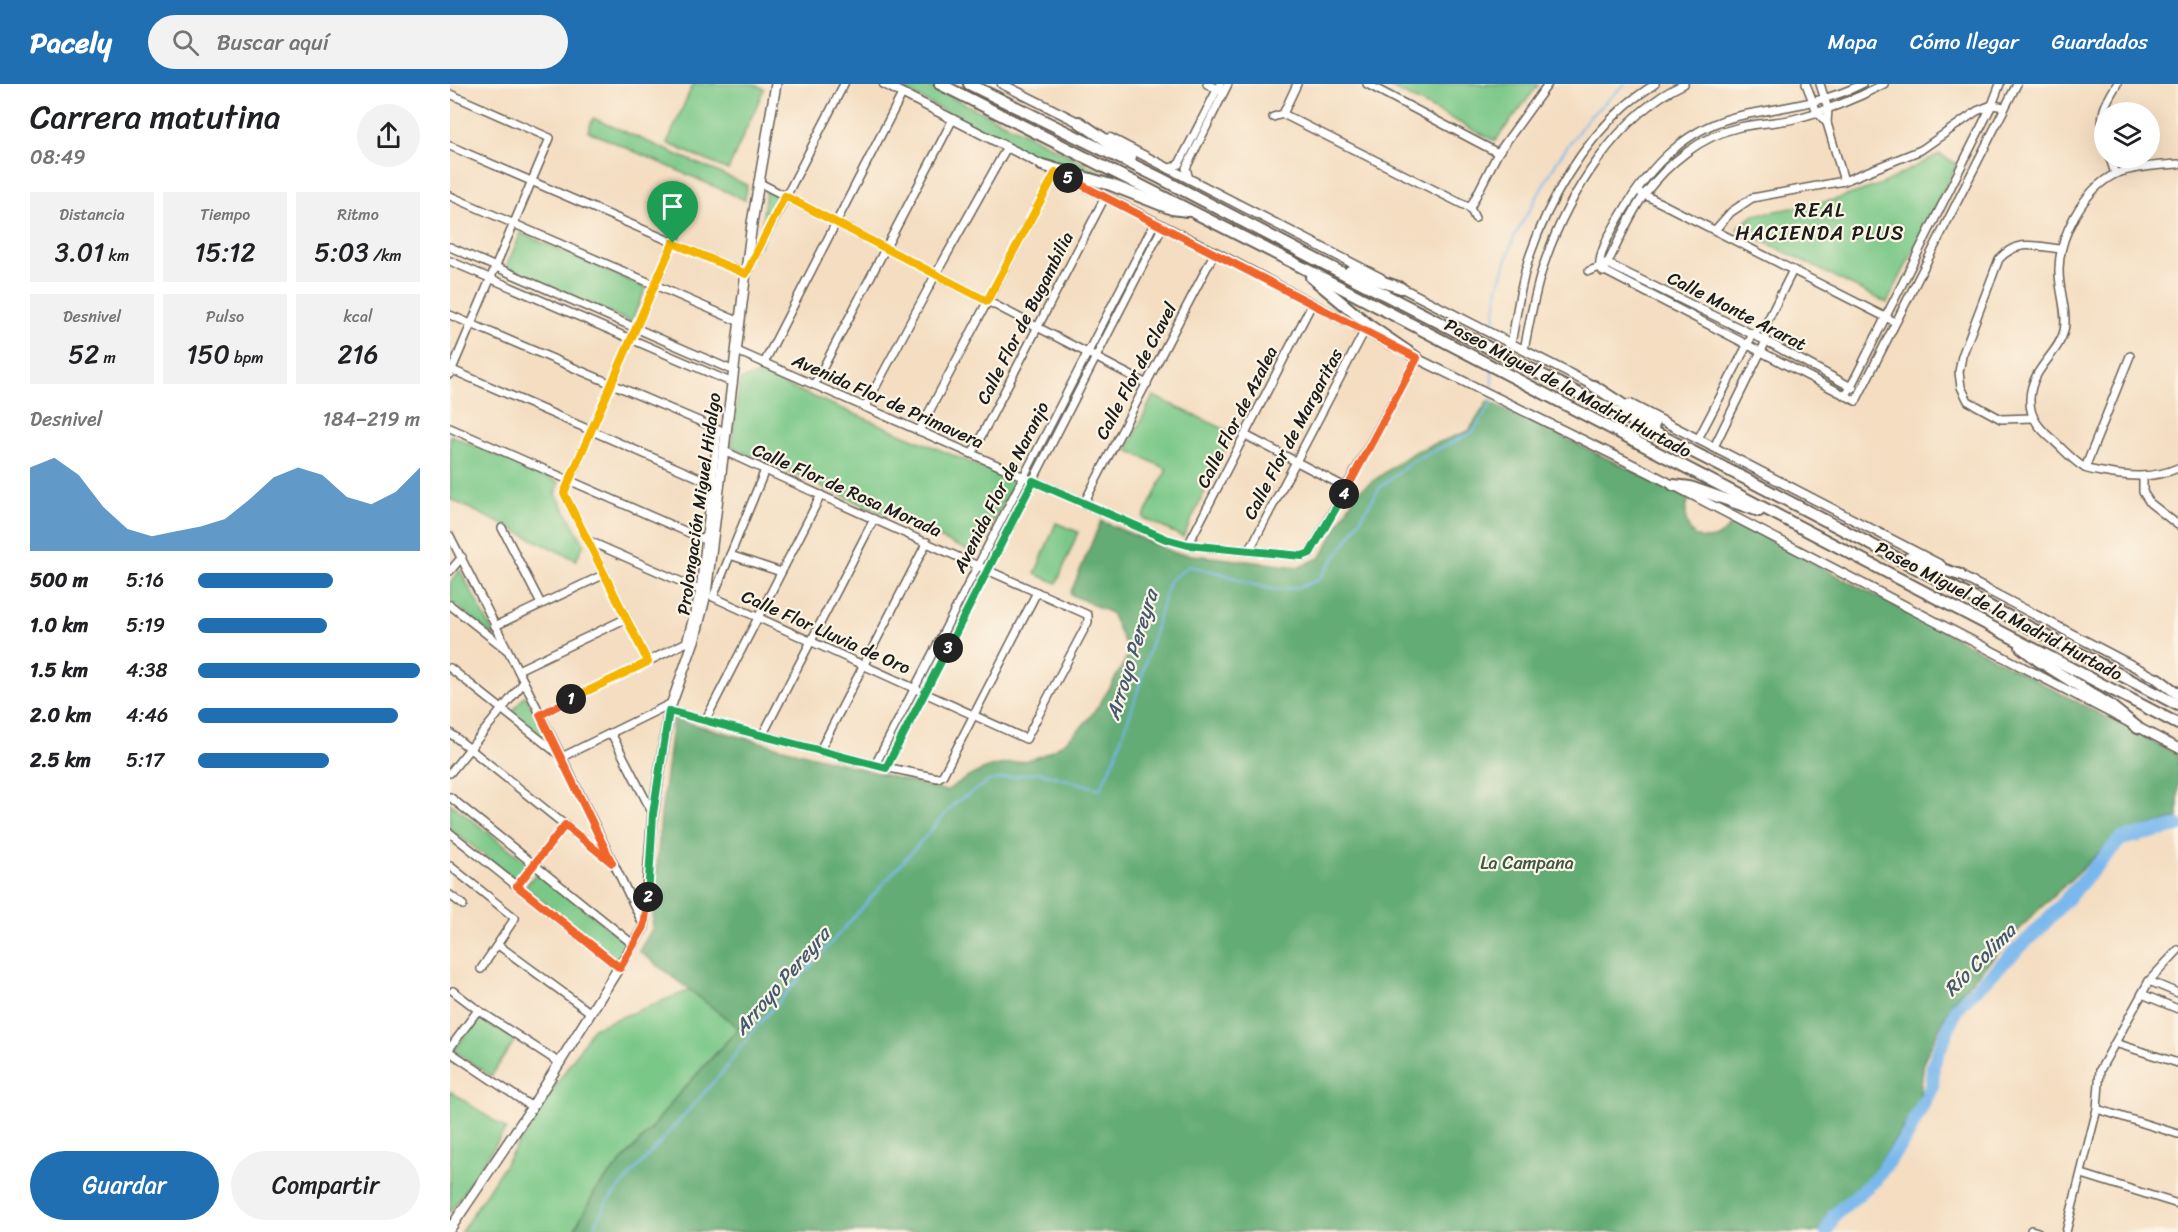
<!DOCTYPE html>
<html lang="es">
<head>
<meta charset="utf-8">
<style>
	:root { --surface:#fff; --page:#f2f2f2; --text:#202124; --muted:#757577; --accent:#1f6fb2 }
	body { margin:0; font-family:Sriracha,sans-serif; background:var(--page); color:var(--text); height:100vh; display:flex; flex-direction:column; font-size:22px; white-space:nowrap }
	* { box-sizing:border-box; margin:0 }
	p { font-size:20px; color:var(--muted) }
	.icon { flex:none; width:33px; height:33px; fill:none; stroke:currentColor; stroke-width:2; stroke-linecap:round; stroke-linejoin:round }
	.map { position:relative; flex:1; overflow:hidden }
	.details { display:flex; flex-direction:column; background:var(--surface); width:450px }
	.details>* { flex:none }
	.tools { position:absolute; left:1644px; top:18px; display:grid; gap:12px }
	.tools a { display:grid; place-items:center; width:66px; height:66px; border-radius:50%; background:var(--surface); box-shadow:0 6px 24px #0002; font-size:30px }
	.pin { position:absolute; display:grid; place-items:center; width:51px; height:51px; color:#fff; margin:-62px -26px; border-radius:50% 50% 50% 0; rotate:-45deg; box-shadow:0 0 6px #0007 }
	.pin .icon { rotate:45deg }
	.km { position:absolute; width:30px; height:30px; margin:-15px; border-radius:50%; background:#222; color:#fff; font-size:16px; line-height:30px; text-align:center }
	.round { display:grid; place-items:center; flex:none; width:63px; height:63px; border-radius:32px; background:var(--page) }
	.headline { display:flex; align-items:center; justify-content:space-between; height:102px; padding:0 30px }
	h1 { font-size:33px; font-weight:600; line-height:45px }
	.stats { display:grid; grid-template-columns:repeat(3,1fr); gap:9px; height:102px; padding:6px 30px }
	.stats div { display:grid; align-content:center; border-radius:0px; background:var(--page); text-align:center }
	.stats b { font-size:26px; font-weight:600 }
	.stats small { font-size:16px; font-weight:400 }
	.stats p { font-size:16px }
	.chart { height:168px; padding:12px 30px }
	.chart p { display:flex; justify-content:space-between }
	.chart svg { width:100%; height:108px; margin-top:6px; fill:var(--accent); opacity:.7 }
	.primary-button { display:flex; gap:12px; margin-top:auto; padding:12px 30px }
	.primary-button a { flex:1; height:69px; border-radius:36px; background:var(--accent); color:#fff; font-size:24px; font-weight:600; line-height:69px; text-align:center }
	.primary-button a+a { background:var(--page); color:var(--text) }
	ul { padding:0 30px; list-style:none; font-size:20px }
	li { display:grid; grid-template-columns:96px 72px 1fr; align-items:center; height:45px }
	li i { height:15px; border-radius:8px; background:var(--accent) }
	header { display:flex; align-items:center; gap:36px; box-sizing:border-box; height:84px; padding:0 30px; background:var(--accent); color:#fff }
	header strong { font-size:28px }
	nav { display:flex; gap:33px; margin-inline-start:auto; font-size:21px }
	.search { width:420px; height:54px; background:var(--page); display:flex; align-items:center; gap:15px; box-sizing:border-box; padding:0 21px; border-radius:33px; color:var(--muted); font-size:22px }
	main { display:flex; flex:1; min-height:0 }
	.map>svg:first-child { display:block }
</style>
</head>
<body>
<header>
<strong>Pacely</strong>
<div class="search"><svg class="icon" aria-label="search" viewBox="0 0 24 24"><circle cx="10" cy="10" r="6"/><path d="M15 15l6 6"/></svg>Buscar aquí</div>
<nav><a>Mapa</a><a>Cómo llegar</a><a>Guardados</a></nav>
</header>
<main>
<section class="details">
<div class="headline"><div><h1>Carrera matutina</h1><p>08:49</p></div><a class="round"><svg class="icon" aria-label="share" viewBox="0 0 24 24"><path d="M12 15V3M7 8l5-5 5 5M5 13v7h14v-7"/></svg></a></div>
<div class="stats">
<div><p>Distancia</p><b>3.01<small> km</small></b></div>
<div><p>Tiempo</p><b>15:12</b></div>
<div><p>Ritmo</p><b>5:03<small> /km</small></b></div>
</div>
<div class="stats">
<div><p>Desnivel</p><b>52<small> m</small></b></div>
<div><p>Pulso</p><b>150<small> bpm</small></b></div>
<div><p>kcal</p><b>216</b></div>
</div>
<div class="chart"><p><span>Desnivel</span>184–219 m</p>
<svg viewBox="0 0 160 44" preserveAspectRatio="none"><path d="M0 44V10L10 6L20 13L30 26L40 35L50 38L60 36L70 34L80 31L90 23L100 14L110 10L120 13L130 22L140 25L150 20L160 10V44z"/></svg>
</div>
<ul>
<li><b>500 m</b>5:16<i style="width:61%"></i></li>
<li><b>1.0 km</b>5:19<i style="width:58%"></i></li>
<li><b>1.5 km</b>4:38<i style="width:100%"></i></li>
<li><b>2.0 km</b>4:46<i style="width:90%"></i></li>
<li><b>2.5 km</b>5:17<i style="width:59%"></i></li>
</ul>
<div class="primary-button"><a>Guardar</a><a>Compartir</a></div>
</section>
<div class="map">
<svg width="1728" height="1148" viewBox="0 0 1728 1148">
	<rect width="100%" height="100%" fill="#fcf5e5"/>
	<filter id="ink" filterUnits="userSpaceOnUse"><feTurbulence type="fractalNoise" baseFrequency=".0167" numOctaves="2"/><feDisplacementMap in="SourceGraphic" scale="12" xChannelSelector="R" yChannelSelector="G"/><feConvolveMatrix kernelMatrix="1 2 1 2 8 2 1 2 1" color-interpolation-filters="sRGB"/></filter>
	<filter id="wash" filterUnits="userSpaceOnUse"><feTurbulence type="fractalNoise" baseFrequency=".008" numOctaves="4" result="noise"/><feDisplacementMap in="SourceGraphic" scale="24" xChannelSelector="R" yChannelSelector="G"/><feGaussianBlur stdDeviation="1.35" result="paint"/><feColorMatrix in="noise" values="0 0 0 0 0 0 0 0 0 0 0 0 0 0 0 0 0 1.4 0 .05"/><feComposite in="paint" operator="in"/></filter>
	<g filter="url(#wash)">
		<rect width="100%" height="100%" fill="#f4ddc1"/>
		<g fill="#7ac888" stroke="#4b7252" stroke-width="1.5">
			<path d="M243 0H304L314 5 278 86 217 59Z"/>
			<path d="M442 0H474L577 50 694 110 597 80Z"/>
			<path d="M934 0H1089L1045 57Z"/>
			<path d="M143 34 297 101 295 116 138 47Z"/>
			<path d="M1489 70 1507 80 1437 219 1287 144 1304 131 1384 116 1432 100Z"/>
			<path d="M316 107 331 115 309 163Z"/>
			<path d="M71 149 196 204 181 238 56 183Z"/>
			<path d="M309 290 565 397 526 470 281 363 290 296Z"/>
			<path d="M703 312 783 349 733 453 693 434 717 385 677 366Z"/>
			<path d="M0 351 109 398 106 410 134 460 126 476 0 415Z"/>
			<path d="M606 439 628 448 607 499 585 490Z"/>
			<path d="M10 486 46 554 0 517V499Z"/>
			<path d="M75 611 103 662 62 628Z"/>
			<path d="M0 719 79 780 66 796 0 745Z"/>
			<path d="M88 787 178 860 165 876 75 803Z"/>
			<path d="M240 906 289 944 227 1012 201 1045 146 1106 123 1148H11L143 944Z"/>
			<path d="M29 930 66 955 41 992 4 967Z"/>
			<path d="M0 1007 56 1045 0 1129Z"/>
		</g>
		<path fill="#63ac74" stroke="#406448" stroke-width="1.5" d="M1038 317 1239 414C1225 453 1261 471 1284 437L1728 671V734L1669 750 1581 833 1502 918 1474 976 1469 1019 1416 1100 1377 1130 1369 1148H123L146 1106 201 1045 227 1012 289 944 189 867 202 845 211 731 223 635 496 707C510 697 525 688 541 683 554 679 569 679 582 675 633 658 655 613 679 569L661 529 620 510 651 437 725 469 850 483 871 473 906 409 964 368 1019 347Z"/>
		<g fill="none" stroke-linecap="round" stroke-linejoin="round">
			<g stroke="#79b8ed" stroke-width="2">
				<path d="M1043 248 1048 203 1064 153 1109 74 1138 34 1175 0"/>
				<path d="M1042 308V287"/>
				<path d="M142 1148 156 1119 276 984 301 949 505 719 539 697 589 688 650 705 664 676 685 616 719 497 739 482 770 489 801 500 826 506 850 503 868 496 896 459 930 403 962 378 1023 348 1042 318V314"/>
			</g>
			<path stroke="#79b8ed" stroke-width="14" d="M1376 1148 1384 1131 1425 1096 1457 1052 1482 1002 1483 981 1507 923 1590 844 1671 755 1728 742"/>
		</g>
	</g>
	<g filter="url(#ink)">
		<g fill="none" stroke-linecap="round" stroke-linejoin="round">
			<defs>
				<g id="minor">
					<path d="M757 0 771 7"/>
					<path d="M917 0 1048 69"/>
					<path d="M1356 0 1367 28 1377 39"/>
					<path d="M1370 0 1378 25 1377 39 1394 97"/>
					<path d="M0 10 100 54 0 290"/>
					<path d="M833 30 1020 124"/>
					<path d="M823 33 833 30 847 0"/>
					<path d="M1654 53C1649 29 1655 20 1667 0"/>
					<path d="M0 62 296 190 394 0"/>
					<path d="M1660 74 1665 90"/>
					<path d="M1728 80C1710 81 1682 83 1665 90 1633 106 1608 154 1609 188 1609 207 1618 228 1614 247 1608 271 1581 284 1580 315 1579 334 1591 346 1604 357 1613 365 1624 378 1635 384 1639 386 1647 387 1652 388 1678 393 1703 395 1728 384"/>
					<path d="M719 85 729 80 770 0"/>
					<path d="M739 95 736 84 778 0"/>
					<path d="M308 98 697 300"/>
					<path d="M1191 109 1445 238"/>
					<path d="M0 112 290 238"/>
					<path d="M1020 124 1048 69 1098 0"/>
					<path d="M1020 124 1025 134"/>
					<path d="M1265 146 1281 128 1302 114 1394 97 1471 66 1527 27 1542 21 1555 23"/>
					<path d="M0 163 284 287"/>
					<path d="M0 177 283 299"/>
					<path d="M1156 179 1316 257 1403 304"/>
					<path d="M1150 183C1148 168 1164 142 1172 129 1200 82 1237 42 1293 31 1333 23 1375 19 1412 0"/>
					<path d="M1151 185 1406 317"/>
					<path d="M1139 187 1150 183"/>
					<path d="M1153 188C1167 162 1177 135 1194 111 1218 79 1251 52 1290 43 1308 39 1327 39 1344 35 1376 27 1406 15 1434 0"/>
					<path d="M0 231 277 349"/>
					<path d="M1061 260C1067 230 1070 200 1080 171 1099 116 1131 61 1175 22 1184 14 1195 7 1205 0"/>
					<path d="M1074 266C1080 236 1085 205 1095 177 1118 111 1168 30 1234 0"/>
					<path d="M287 267 716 455 738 461 852 472 860 469 967 274"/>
					<path d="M314 279 452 10"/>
					<path d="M0 285 270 403"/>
					<path d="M364 301 503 35"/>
					<path d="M1396 312 1542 21 1550 0"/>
					<path d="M1406 317 1567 0"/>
					<path d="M415 323 486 190 557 63"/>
					<path d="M1583 334 1551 335 1518 317 1511 303 1509 288 1512 272 1549 175C1568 155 1585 162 1610 165"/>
					<path d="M0 344 262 459"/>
					<path d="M469 347 606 88"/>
					<path d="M795 351 897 404"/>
					<path d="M1248 355 1303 250 1317 238"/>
					<path d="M1264 363 1316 257 1317 238 1343 186"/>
					<path d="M274 367C395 423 517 477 638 531V538L576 655 263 513 315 386"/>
					<path d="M522 370 655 113"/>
					<path d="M1635 384 1680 272"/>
					<path d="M1693 393V408L1700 419 1728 441"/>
					<path d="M634 419 765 168"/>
					<path d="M52 444 91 520"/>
					<path d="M0 452 112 673 193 840"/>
					<path d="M139 457 252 507"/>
					<path d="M738 461 862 220"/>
					<path d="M799 467 914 248"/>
					<path d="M280 471 331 488"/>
					<path d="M0 487 12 473"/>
					<path d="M0 521 57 566"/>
					<path d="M45 542 155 490"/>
					<path d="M236 559 250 507 268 345"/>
					<path d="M198 577 114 409 233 137"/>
					<path d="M0 584 112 673 220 620"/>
					<path d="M68 586 177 534"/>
					<path d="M219 627 425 681 488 694 493 691 587 508"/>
					<path d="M90 631 239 557"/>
					<path d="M255 637 371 411"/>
					<path d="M0 649 160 777"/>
					<path d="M161 649 203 730"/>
					<path d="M312 652 424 435"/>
					<path d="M370 666 477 458"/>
					<path d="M425 681 705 138"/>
					<path d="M436 684 713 142"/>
					<path d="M0 689 74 598"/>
					<path d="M0 713 184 861"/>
					<path d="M0 749 170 884"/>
					<path d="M0 782 65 834 31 885"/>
					<path d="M67 802 115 741"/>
					<path d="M0 811 13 821"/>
					<path d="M48 861 141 929"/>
					<path d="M1699 897 1728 909"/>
					<path d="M3 907 28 926 110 979"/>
					<path d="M1692 910 1728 925"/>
					<path d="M1665 959 1728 979"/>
					<path d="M0 964 28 926"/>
					<path d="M0 968 82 1023"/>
					<path d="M1647 1025 1728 1050"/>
					<path d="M1632 1090 1728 1120"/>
					<path d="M1581 1146 1588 1148"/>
					<path d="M1616 1148 1647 1025 1650 986 1699 897 1728 866"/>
				</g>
				<g id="tertiary">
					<path d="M434 0 596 83"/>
					<path d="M552 0 632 40"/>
					<path d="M660 54 931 194"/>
					<path d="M608 89 765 168 943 262"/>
					<path d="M948 202 1148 304"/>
					<path d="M962 272 1200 389 1728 664"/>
					<path d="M1180 320 1491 481"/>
					<path d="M1505 489 1712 597"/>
				</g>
				<path id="secondary" d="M0 1145 82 1023 194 843 203 730 219 627 245 554 256 510 302 139 326 0"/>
				<g id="trunk">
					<path d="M490 0 842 178 1728 640"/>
					<path d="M519 0 710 94 863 174 1296 395 1728 621"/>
					<path d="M629 38 681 73"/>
					<path d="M592 81 661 101 722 125 737 127"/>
					<path d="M900 187 951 204"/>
					<path d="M861 193 920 242 967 274"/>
					<path d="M1144 302 1204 341"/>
					<path d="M1223 401 1240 403 1309 427"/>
					<path d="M1459 474 1510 491"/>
					<path d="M1571 563 1589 577 1658 620 1688 644"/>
					<path d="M1708 595 1728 610"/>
				</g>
			</defs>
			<use href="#minor" stroke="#686056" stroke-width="10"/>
			<use href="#tertiary" stroke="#686056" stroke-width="11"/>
			<use href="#secondary" stroke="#686056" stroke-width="12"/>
			<use href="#trunk" stroke="#686056" stroke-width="14"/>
			<use href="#minor" stroke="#fff" stroke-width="7"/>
			<use href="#tertiary" stroke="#fff" stroke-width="8"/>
			<use href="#secondary" stroke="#fff" stroke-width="9"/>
			<use href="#trunk" stroke="#fff" stroke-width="10"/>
		</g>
	</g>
	<g fill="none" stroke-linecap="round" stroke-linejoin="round" filter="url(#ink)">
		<defs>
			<path id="split-1" d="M121 615 198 578 114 409 223 159"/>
			<path id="split-2" d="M121 615 90 631 162 779 115 741 67 802 170 884 194 843 198 813"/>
			<path id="split-3" d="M198 813 203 730 219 627 436 684 498 564"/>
			<path id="split-4" d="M498 564 583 397 716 455 738 461 852 472 860 469 894 410"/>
			<path id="split-5" d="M618 94 967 274 894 410"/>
			<path id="split-6" d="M223 159 296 190 335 112 537 217 606 88 618 94"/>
		</defs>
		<use href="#split-1" stroke="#fff" stroke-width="12"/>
		<use href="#split-2" stroke="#fff" stroke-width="12"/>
		<use href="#split-3" stroke="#fff" stroke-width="12"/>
		<use href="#split-4" stroke="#fff" stroke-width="12"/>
		<use href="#split-5" stroke="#fff" stroke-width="12"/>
		<use href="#split-6" stroke="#fff" stroke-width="12"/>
		<use href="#split-1" stroke="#f5b400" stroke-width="8"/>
		<use href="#split-2" stroke="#f0652b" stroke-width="8"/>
		<use href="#split-3" stroke="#22a559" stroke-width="8"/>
		<use href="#split-4" stroke="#22a559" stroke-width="8"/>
		<use href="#split-5" stroke="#f0652b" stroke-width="8"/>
		<use href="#split-6" stroke="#f5b400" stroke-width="8"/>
	</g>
	<g text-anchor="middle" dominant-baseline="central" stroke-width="4.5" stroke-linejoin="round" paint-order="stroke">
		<g font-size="18" fill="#1c1c1c" stroke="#fcf5e5">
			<text transform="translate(1287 227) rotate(27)">Calle Monte Ararat</text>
			<text transform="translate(575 234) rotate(-63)">Calle Flor de Bugambilia</text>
			<text transform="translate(686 287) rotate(-62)">Calle Flor de Clavel</text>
			<text transform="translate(1118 304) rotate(28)">Paseo Miguel de la Madrid Hurtado</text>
			<text transform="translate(438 317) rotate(24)">Avenida Flor de Primavera</text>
			<text transform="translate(787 333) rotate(-63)">Calle Flor de Azalea</text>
			<text transform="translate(843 350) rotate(-62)">Calle Flor de Margaritas</text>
			<text transform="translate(551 403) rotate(-63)">Avenida Flor de Naranjo</text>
			<text transform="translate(397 406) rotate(24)">Calle Flor de Rosa Morada</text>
			<text transform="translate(249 420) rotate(-82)">Prolongación Miguel Hidalgo</text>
			<text transform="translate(1549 527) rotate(28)">Paseo Miguel de la Madrid Hurtado</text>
			<text transform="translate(376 548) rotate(24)">Calle Flor Lluvia de Oro</text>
		</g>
		<g font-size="18" fill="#3d5842" stroke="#fcf5e5">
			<text x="1077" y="779">La Campana</text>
		</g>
		<g font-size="20" letter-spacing="1.5" fill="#1c1c1c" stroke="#fcf5e5">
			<text x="1370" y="126">REAL<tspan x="1370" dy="23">HACIENDA PLUS</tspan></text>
		</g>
		<g font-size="20" font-style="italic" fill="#415a70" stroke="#fcf5e5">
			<text transform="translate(682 571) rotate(-73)">Arroyo Pereyra</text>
			<text transform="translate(1530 876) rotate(-45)">Río Colima</text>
			<text transform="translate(332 897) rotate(-49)">Arroyo Pereyra</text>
		</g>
	</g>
</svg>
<div class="tools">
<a><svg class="icon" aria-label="layers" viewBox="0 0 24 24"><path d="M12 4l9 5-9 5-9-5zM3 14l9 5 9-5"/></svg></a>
</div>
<div class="pin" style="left:223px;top:159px;background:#1e9e55"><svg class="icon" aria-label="arrive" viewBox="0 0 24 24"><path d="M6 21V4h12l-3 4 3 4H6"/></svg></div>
<b class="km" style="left:121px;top:615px">1</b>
<b class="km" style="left:198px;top:813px">2</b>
<b class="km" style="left:498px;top:564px">3</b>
<b class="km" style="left:894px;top:410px">4</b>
<b class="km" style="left:618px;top:94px">5</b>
</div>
</main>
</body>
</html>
